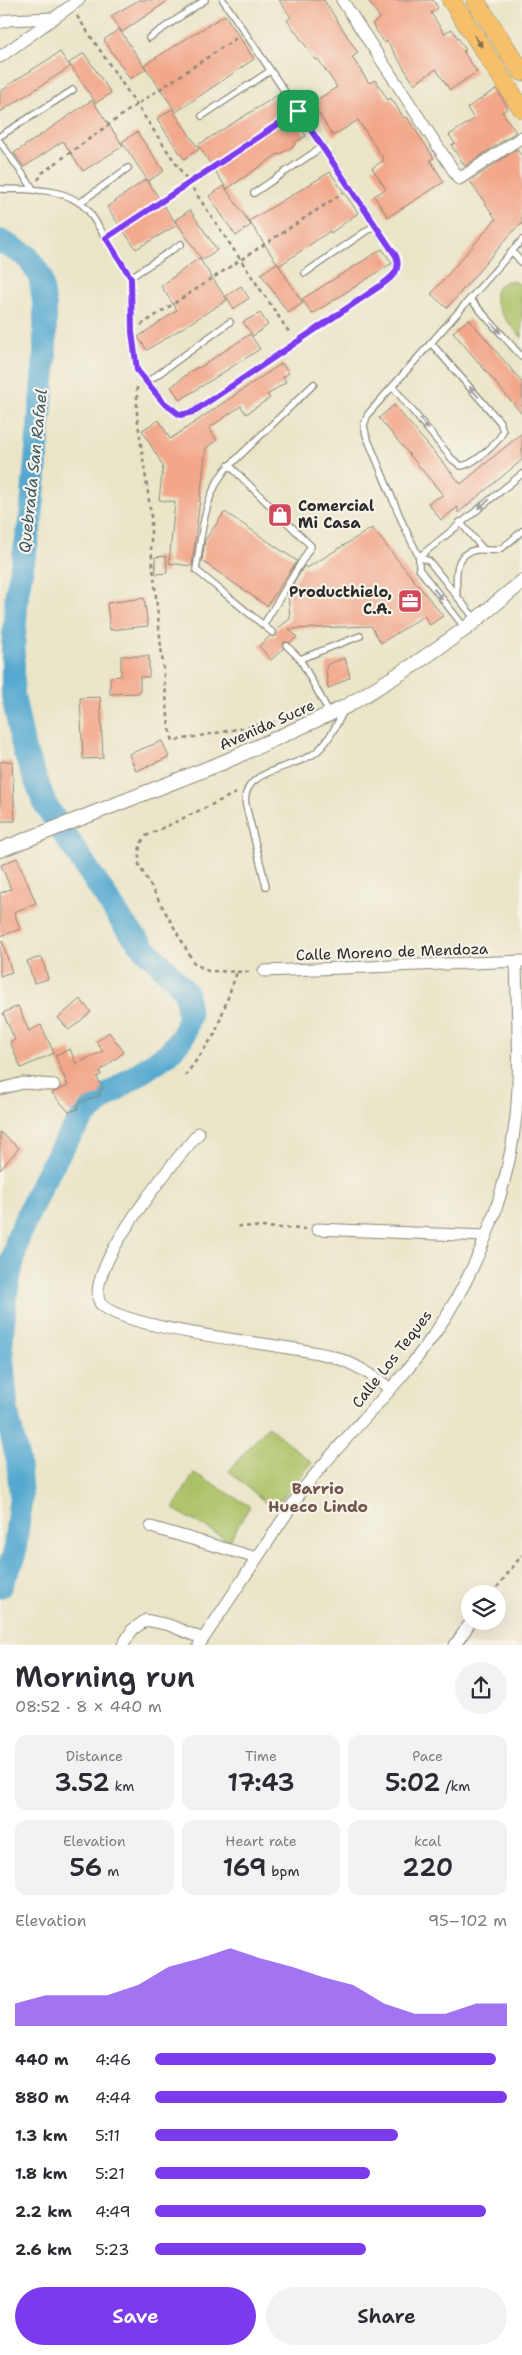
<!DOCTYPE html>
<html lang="en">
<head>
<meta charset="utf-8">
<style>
	:root { --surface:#fff; --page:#f2f2f3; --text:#2b2b33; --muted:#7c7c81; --accent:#7c3aed }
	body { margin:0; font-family:"Shantell Sans",sans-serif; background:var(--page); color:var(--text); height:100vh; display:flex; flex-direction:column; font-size:19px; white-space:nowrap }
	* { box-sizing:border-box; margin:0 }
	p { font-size:16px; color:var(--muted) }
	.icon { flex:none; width:28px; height:28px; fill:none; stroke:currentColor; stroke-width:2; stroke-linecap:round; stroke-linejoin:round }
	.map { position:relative; height:1645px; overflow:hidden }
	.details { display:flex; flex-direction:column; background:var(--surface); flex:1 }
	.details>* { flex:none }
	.fabs { position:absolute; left:461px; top:1585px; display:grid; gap:10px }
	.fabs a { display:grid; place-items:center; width:45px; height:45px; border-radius:50%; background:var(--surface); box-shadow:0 5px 20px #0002; font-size:25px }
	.pin { position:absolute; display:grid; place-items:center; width:42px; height:42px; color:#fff; margin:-21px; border-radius:10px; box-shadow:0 2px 8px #0006 }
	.round { display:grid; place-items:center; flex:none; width:52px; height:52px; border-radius:26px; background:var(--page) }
	.summary { display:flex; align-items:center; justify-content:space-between; height:85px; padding:0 15px }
	h1 { font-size:28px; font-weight:600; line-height:38px }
	.metrics { display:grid; grid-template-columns:repeat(3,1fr); gap:8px; height:85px; padding:5px 15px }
	.metrics div { display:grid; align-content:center; border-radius:12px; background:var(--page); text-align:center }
	.metrics b { font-size:25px; font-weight:600 }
	.metrics small { font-size:14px; font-weight:400 }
	.metrics p { font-size:14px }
	.chart { height:140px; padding:10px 15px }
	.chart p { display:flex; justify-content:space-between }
	.chart svg { width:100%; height:90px; margin-top:5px; fill:var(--accent); opacity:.7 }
	.action { display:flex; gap:10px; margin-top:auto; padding:10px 15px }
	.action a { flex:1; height:58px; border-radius:30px; background:var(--accent); color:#fff; font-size:20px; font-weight:600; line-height:58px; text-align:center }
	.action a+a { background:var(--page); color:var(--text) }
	ul { padding:0 15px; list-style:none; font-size:16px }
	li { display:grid; grid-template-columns:80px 60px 1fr; align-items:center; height:38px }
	li i { height:12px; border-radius:6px; background:var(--accent) }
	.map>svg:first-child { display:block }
</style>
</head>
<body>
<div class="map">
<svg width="522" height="1645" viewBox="0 0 522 1645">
	<rect width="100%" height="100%" fill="#f7f3e8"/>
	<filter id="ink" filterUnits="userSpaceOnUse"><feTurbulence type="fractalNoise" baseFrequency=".02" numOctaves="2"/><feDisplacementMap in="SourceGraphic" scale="10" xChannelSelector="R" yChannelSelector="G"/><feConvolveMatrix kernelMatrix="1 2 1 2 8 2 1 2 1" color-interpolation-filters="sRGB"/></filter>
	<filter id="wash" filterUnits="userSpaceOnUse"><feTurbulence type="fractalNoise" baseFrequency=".0096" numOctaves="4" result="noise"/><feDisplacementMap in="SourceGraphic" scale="20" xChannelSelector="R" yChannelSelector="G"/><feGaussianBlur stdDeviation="1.12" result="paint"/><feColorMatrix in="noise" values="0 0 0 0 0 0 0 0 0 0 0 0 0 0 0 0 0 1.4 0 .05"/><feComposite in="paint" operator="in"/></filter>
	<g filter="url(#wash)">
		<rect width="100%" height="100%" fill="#eae5c7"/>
		<g fill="#abc165" stroke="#6b7648">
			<path d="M508 281H513L522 285V338C510 324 476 292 508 281Z"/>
			<path d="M268 1426 312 1463 273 1509 229 1471Z"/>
			<path d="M194 1473 250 1506 229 1541 173 1509Z"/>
		</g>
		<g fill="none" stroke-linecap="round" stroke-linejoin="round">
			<path stroke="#54a9d0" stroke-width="24" d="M0 241 27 256 40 276 45 307V357L31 518 17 593 13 649V695L24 750 46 806 123 923 145 949 173 977 186 993 189 1016 183 1036 169 1053 108 1095 85 1115 67 1139 42 1183 18 1237 5 1297 1 1347 7 1414 18 1461 21 1495 14 1557 0 1586"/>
		</g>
		<g id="blocks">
			<g fill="#f2a78b">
				<path d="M139 0H169L122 32 111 16Z"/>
				<path d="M279 0H324L358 53 352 57 369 83 375 80 388 100 391 98 404 118 407 117 434 158 430 160 444 182 388 217 374 196 386 189 372 168 384 160 358 120 333 136 312 103 337 87 318 59 316 60 287 20 291 17Z"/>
				<path d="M368 0H433L438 8 431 13 444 33 452 29 466 50 463 51 477 72 450 90 436 69 414 84 387 41 385 43 372 24 380 18Z"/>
				<path d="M225 15 254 59 176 112 144 65Z"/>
				<path d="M119 29 146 69 130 79 104 40Z"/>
				<path d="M60 52 70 67 0 112V92L9 86 8 85Z"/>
				<path d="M84 53 111 93 96 103 69 63Z"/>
				<path d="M496 89 508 108 502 112 516 132 465 166 451 145 455 143 449 135 474 119 467 108Z"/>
				<path d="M278 95 306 136 294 143 295 145 279 155 278 154 227 189 198 145Z"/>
				<path d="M92 100 123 146 83 171 63 141 24 167 14 153Z"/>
				<path d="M172 109 199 149 184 159 157 119Z"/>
				<path d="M137 132 164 171 148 181 122 142Z"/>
				<path d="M517 149 522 157V224L515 229 447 308 431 294 496 219 470 181Z"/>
				<path d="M330 172 358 213 331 233 330 231 279 266 249 221Z"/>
				<path d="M146 179 177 225 136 249 107 207Z"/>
				<path d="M224 186 251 225 236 236 209 196Z"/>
				<path d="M190 210 217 250 202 260 175 220Z"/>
				<path d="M382 249 392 263 312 314 302 299Z"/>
				<path d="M199 258 227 300 147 350 138 337 177 310 161 286Z"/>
				<path d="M277 263 303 303 288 313 261 274Z"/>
				<path d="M241 286 249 298 234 309 226 296Z"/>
				<path d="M260 313 268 325 253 336 243 322Z"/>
				<path d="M469 319 522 382V414L453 332Z"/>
				<path d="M250 334 260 349 180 400 171 387 190 372 198 367 199 368Z"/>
				<path d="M282 363 289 373 283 377 286 382 267 395 270 398 246 414 241 406 209 428 217 440 206 448 192 566 169 563 175 502 159 500 163 466 142 430 159 420 170 439Z"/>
				<path d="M394 405 461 484 522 433V460L458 513V507L441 520 428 503 443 495 379 418Z"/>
				<path d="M225 512 297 561 267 606 202 561 205 540Z"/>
				<path d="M372 528 443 616 430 625 424 616 381 643 371 626 289 629 297 637 290 643 284 642 283 649 271 660 259 646 270 636H276V630L290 619 288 593 304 566 307 568Z"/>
				<path d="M166 556 167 573 156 574 155 557Z"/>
				<path d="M144 598 148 626 110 630 107 603Z"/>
				<path d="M121 656H149V677H140V693L110 694V677L121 676Z"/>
				<path d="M345 658 350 677 328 689 326 668 328 664Z"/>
				<path d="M100 697 103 758 83 759 80 698Z"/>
				<path d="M162 741 169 757 136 771 129 754Z"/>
				<path d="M12 761 15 821H0V762Z"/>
				<path d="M17 858 36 903 14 912 20 929 0 936V893L11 889 1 865Z"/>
				<path d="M2 941 12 972 0 976V942Z"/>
				<path d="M42 957 48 979 34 983 27 961Z"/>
				<path d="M80 999 91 1012 69 1030 58 1018Z"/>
				<path d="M18 1006 29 1031 41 1025 54 1053 21 1068 10 1042 15 1040 3 1013Z"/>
				<path d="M109 1032 124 1052 100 1071 101 1075 97 1077 103 1090 99 1091 101 1095 78 1103V1109L69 1112 52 1093 68 1086 55 1055 70 1049 76 1064 103 1051 96 1042Z"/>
				<path d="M0 1132 19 1148 0 1170Z"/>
			</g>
		</g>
	</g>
	<g filter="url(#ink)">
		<use href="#blocks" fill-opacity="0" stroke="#8a8879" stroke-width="1"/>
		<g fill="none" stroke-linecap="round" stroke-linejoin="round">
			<defs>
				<g id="service">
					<path d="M149 38 205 0"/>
					<path d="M202 116 270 71"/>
					<path d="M0 136 73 90"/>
					<path d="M0 142 34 190"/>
					<path d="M0 189C31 190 65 186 88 210L131 277 132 332 137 370 163 402 180 415 193 412 389 280 397 270 396 256 223 0"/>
					<path d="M254 193 322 147"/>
					<path d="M81 202 128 168"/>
					<path d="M512 251 522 263"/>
					<path d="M305 273 375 225"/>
					<path d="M131 277 181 244"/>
					<path d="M470 299 522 357"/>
					<path d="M146 383 230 322"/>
					<path d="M393 387 452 459 461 466C473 465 500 442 503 431L500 422 431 343"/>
					<path d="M229 465 311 546 264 624"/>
					<path d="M460 522 483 549"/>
					<path d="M419 557 522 474"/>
					<path d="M419 557 429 561 475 619"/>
					<path d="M457 596C456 579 453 553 476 550 483 549 490 551 496 550 504 549 515 537 522 531"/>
					<path d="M465 628 419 569V557L403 524 366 435 364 425 368 414 522 240"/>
					<path d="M273 633 196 570C202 534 203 499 225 470L314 384"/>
					<path d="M287 646 300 659 330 714"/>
					<path d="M300 659 360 636"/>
					<path d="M266 886 246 806C239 769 292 770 315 753 329 742 336 725 345 709"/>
				</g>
				<g id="minor">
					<path d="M342 0 459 179 522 137"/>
					<path d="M0 23 8 20 54 18"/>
					<path d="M0 57 79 0"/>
					<path d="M264 971 522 961"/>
					<path d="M0 1089 23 1083 54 1085"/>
					<path d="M199 1133C176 1159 83 1270 100 1303 122 1331 289 1344 331 1356 354 1363 372 1374 390 1389"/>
					<path d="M317 1229 485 1236"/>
					<path d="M151 1527 257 1558"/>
					<path d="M123 1645 132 1630 146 1620 169 1625 203 1639"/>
					<path d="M199 1645 301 1492C343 1437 395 1391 435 1333 478 1270 508 1193 516 1116 521 1065 517 1013 516 962"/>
					<path d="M455 1645 468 1626"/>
				</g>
				<path id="tertiary" d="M0 850 224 762 347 706 412 666 465 629 522 582"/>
				<g id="primary">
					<path d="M451 0 522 109"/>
					<path d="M475 0 522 72"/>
				</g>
			</defs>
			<use href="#service" stroke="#8a8879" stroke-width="8"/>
			<use href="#minor" stroke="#8a8879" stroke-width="13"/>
			<use href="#tertiary" stroke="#8a8879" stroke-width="16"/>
			<use href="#primary" stroke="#8a8879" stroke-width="19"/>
			<g stroke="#8a8879" stroke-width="2.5" stroke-dasharray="4 4" stroke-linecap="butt">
				<path d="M77 16 291 335"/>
				<path d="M38 180 42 173 136 105 238 37"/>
				<path d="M114 232 291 116"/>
				<path d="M141 325 343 193"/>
				<path d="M137 387V416L151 515V547L169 726 173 741 279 721"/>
				<path d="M236 793 146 836C138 845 139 853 139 865L194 963 208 971 252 972"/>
				<path d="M185 1076 215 1034 237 972"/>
				<path d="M238 1226 305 1229"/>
				<path d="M492 1594 522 1555"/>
			</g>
			<use href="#service" stroke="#fff" stroke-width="5.5"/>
			<use href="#minor" stroke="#fff" stroke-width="11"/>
			<use href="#tertiary" stroke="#fff" stroke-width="14"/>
			<use href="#primary" stroke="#f6c06b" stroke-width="18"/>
		</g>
		<defs><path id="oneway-solid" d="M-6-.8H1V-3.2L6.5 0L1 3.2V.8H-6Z" transform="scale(1.25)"/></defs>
		<use fill="#866e48" href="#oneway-solid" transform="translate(478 41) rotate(57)"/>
		<g fill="#a0a0a0">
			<use href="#oneway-solid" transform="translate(496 328) rotate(48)"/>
			<use href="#oneway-solid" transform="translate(474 392) rotate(-131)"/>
			<use href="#oneway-solid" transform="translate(424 424) rotate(51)"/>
			<use href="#oneway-solid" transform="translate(484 504) rotate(142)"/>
			<use href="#oneway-solid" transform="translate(438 594) rotate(52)"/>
		</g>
	</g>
	<g fill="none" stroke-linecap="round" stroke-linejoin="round" filter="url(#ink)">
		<defs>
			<path id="route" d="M298 111 396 256C402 271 391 278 380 286L193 412 180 415 163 402 137 370 132 332 131 278 106 238Z"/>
		</defs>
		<use href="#route" stroke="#fff" stroke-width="10"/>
		<use href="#route" stroke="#7c3aed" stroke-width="6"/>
	</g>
	<defs>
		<symbol id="shop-square" viewBox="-11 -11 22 22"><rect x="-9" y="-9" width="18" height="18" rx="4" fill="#d1495b" stroke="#f7f3e8"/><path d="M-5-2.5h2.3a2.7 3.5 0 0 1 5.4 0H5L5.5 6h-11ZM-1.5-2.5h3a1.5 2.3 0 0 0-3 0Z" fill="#fff"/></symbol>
		<symbol id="office-square" viewBox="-11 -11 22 22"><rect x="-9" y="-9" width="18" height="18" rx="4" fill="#d1495b" stroke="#f7f3e8"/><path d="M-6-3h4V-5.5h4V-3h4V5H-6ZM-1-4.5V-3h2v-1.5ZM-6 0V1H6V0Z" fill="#fff"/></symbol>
	</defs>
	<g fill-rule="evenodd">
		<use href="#shop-square" x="266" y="501" width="28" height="28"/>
		<use href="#office-square" x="396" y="587" width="28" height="28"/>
	</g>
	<g text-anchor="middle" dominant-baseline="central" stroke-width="4.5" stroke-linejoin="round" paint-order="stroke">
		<g font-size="15" font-weight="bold" fill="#2b2b2b" stroke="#f7f3e8" text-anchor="start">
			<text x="298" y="506">Comercial<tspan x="298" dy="17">Mi Casa</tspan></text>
			<text x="392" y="592" text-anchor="end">Producthielo,<tspan x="392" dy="17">C.A.</tspan></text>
		</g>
		<g font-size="15" fill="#2b2b2b" stroke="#f7f3e8">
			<text transform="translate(267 725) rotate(-24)">Avenida Sucre</text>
			<text transform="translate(392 952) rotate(-2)">Calle Moreno de Mendoza</text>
			<text transform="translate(392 1359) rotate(-52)">Calle Los Teques</text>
		</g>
		<g font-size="16" font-style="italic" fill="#395765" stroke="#f7f3e8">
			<text transform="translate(33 471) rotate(-84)">Quebrada San Rafael</text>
		</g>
		<g font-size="16" font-weight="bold" fill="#71564d" stroke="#f7f3e8">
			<text x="318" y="1488">Barrio<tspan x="318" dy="18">Hueco Lindo</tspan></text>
		</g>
	</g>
</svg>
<div class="fabs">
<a><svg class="icon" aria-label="layers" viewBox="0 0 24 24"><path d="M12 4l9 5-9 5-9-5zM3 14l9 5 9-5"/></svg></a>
</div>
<div class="pin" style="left:298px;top:111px;background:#1e9e55"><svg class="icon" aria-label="arrive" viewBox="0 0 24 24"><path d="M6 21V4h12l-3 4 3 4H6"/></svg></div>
</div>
<section class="details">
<div class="summary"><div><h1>Morning run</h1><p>08:52 · 8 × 440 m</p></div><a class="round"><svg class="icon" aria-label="share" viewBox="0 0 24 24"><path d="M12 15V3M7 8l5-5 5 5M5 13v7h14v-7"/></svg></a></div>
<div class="metrics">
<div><p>Distance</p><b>3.52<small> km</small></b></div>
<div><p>Time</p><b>17:43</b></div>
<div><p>Pace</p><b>5:02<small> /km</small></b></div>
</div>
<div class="metrics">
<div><p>Elevation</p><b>56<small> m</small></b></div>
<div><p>Heart rate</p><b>169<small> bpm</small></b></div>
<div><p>kcal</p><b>220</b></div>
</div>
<div class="chart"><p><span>Elevation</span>95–102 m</p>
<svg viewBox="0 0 160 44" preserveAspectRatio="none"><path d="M0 44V33L10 29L20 29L30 29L40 24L50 15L60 11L70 6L80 11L90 15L100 20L110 24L120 33L130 38L140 38L150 33L160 33V44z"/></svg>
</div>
<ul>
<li><b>440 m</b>4:46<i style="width:97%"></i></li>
<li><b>880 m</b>4:44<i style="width:100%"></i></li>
<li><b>1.3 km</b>5:11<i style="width:69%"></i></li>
<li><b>1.8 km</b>5:21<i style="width:61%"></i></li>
<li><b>2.2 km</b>4:49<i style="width:94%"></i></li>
<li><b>2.6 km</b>5:23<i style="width:60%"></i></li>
</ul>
<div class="action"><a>Save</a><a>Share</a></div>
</section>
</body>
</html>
